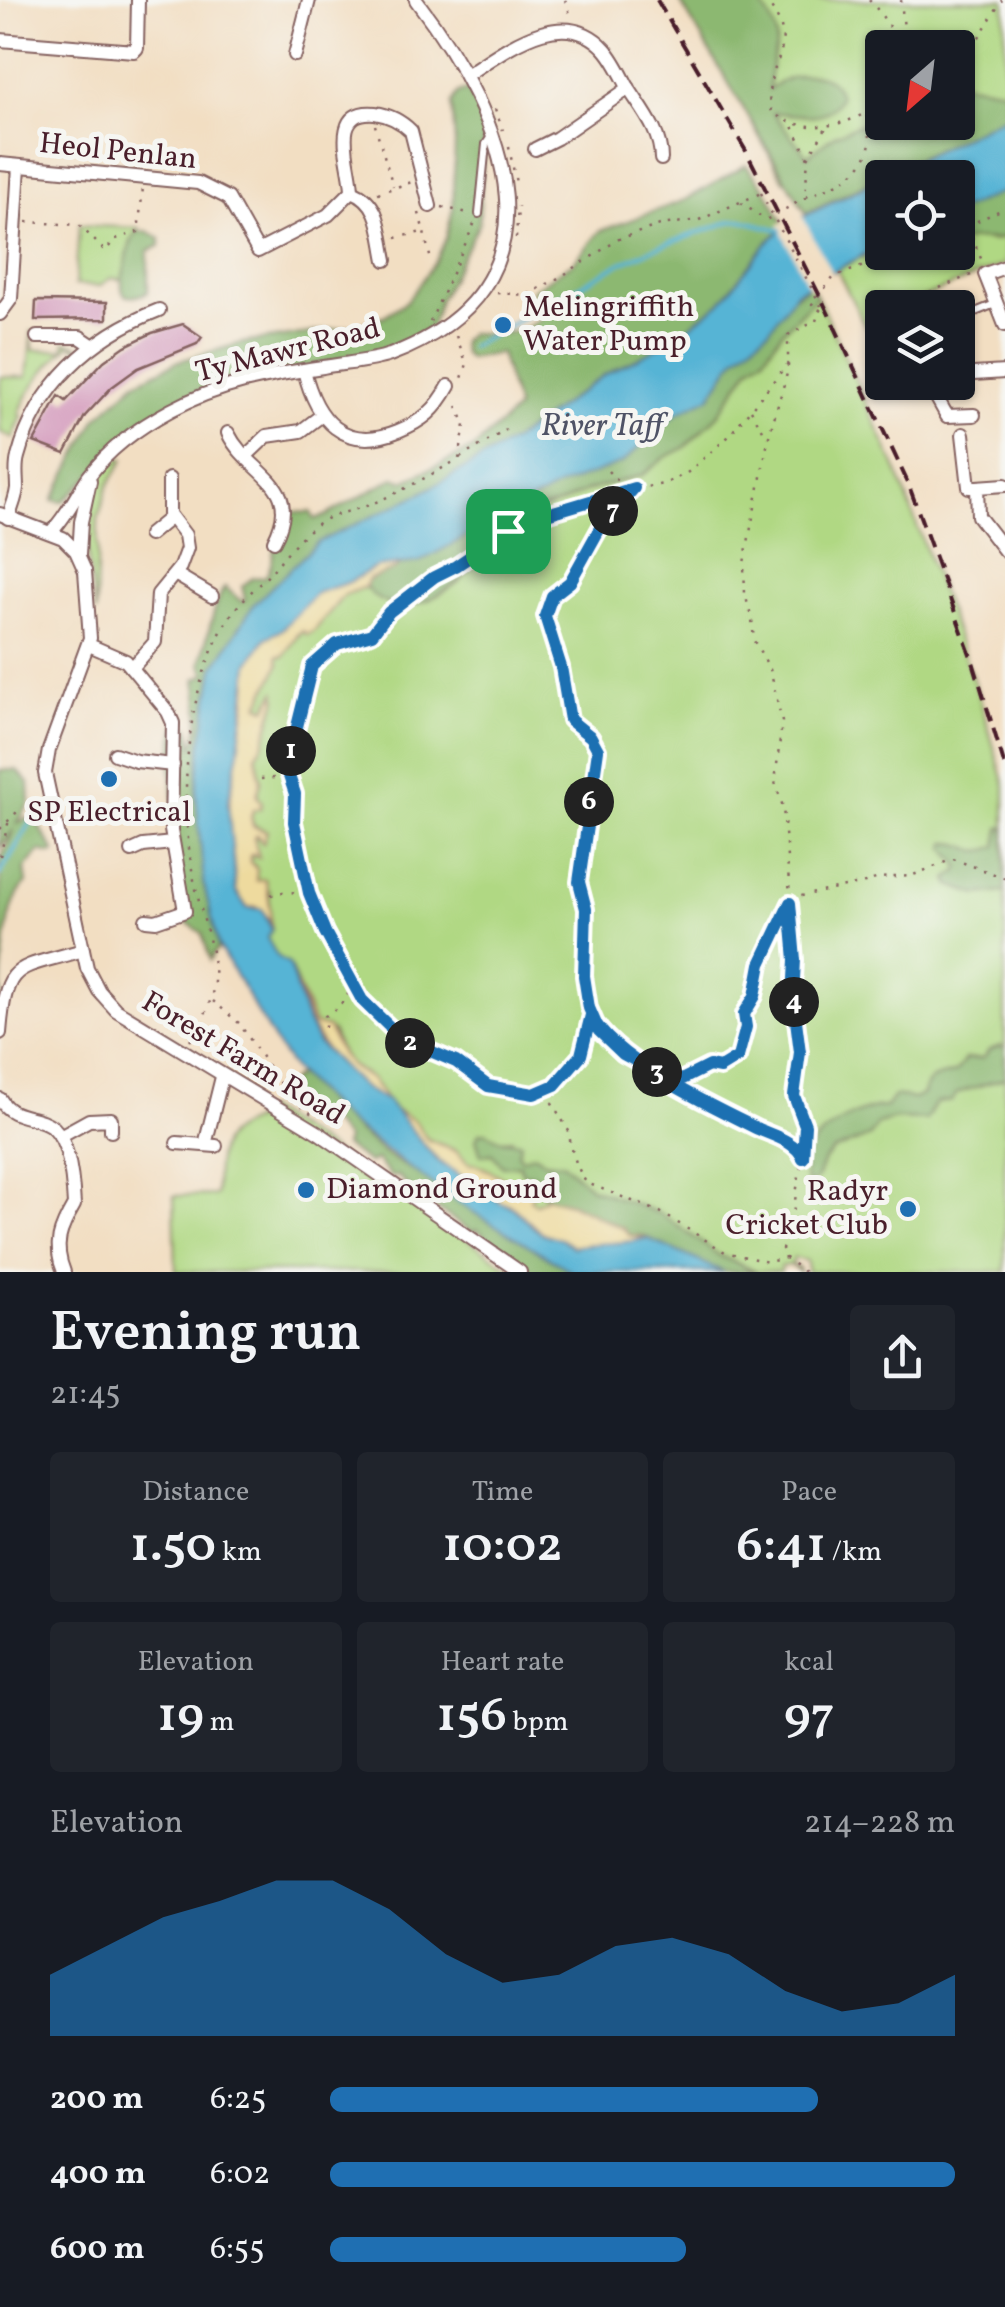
<!DOCTYPE html>
<html lang="en">
<head>
<meta charset="utf-8">
<style>
	:root { --surface:#171b24; --page:#20242c; --text:#f1f3f6; --muted:#9ea1a6; --accent:#1f6fb2 }
	body { margin:0; font-family:Vollkorn,serif; background:var(--page); color:var(--text); height:100vh; display:flex; flex-direction:column; font-size:38px; white-space:nowrap }
	* { box-sizing:border-box; margin:0 }
	p { font-size:32px; color:var(--muted) }
	.icon { flex:none; width:55px; height:55px; fill:none; stroke:currentColor; stroke-width:2; stroke-linecap:round; stroke-linejoin:round }
	.map { position:relative; height:1272px; overflow:hidden }
	.details { display:flex; flex-direction:column; background:var(--surface); flex:1 }
	.details>* { flex:none }
	.needle { width:65px; rotate:208deg }
	.controls { position:absolute; left:865px; top:30px; display:grid; gap:20px }
	.controls a { display:grid; place-items:center; width:110px; height:110px; border-radius:10px; background:var(--surface); box-shadow:0 2px 8px #0004; font-size:50px }
	.pin { position:absolute; display:grid; place-items:center; width:85px; height:85px; color:#fff; margin:-42px; border-radius:20px; box-shadow:0 5px 15px #0006 }
	.km { position:absolute; width:50px; height:50px; margin:-25px; border-radius:50%; background:#222; color:#fff; font-size:28px; line-height:50px; text-align:center }
	.round { display:grid; place-items:center; flex:none; width:105px; height:105px; border-radius:10px; background:var(--page) }
	.headline { display:flex; align-items:center; justify-content:space-between; height:170px; padding:0 50px }
	h1 { font-size:55px; font-weight:600; line-height:75px }
	.figures { display:grid; grid-template-columns:repeat(3,1fr); gap:15px; height:170px; padding:10px 50px }
	.figures div { display:grid; align-content:center; border-radius:10px; background:var(--page); text-align:center }
	.figures b { font-size:50px; font-weight:600 }
	.figures small { font-size:28px; font-weight:400 }
	.figures p { font-size:28px }
	.chart { height:280px; padding:20px 50px }
	.chart p { display:flex; justify-content:space-between }
	.chart svg { width:100%; height:180px; margin-top:10px; fill:var(--accent); opacity:.7 }
	ul { padding:0 50px; list-style:none; font-size:32px }
	li { display:grid; grid-template-columns:160px 120px 1fr; align-items:center; height:75px }
	li i { height:25px; border-radius:12px; background:var(--accent) }
	.map>svg:first-child { display:block }
</style>
</head>
<body>
<div class="map">
<svg width="1005" height="1272" viewBox="0 0 1005 1272">
	<rect width="100%" height="100%" fill="#f6f6f2"/>
	<filter id="ink" filterUnits="userSpaceOnUse"><feTurbulence type="fractalNoise" baseFrequency=".01" numOctaves="2"/><feDisplacementMap in="SourceGraphic" scale="20" xChannelSelector="R" yChannelSelector="G"/><feConvolveMatrix kernelMatrix="1 2 1 2 8 2 1 2 1" color-interpolation-filters="sRGB"/></filter>
	<filter id="wash" filterUnits="userSpaceOnUse"><feTurbulence type="fractalNoise" baseFrequency=".0048" numOctaves="4" result="noise"/><feDisplacementMap in="SourceGraphic" scale="40" xChannelSelector="R" yChannelSelector="G"/><feGaussianBlur stdDeviation="2.25" result="paint"/><feColorMatrix in="noise" values="0 0 0 0 0 0 0 0 0 0 0 0 0 0 0 0 0 1.4 0 .05"/><feComposite in="paint" operator="in"/></filter>
	<g filter="url(#wash)">
		<rect width="100%" height="100%" fill="#f2dec2"/>
		<g fill="#b0d883" stroke="#7d7c57" stroke-width="2.5" fill-rule="evenodd">
			<path d="M679 0H1005V109L806 187 784 181 714 56ZM882 48H958V122H882Z"/>
			<path d="M79 225 139 228 131 240 125 280 111 278 99 286 75 285Z"/>
			<path d="M972 237 992 241 1005 237V264L900 307 882 308V321L866 328 837 270 864 256 869 260 885 258 918 263 936 253 958 252V243Z"/>
			<path d="M817 296 896 468 979 696 1005 785V1272H807V1261L794 1258 792 1265 799 1268 800 1272 790 1265 780 1267 781 1272H756L720 1256 661 1214 591 1188 563 1163 522 1159 512 1139 501 1140 492 1154 510 1164 520 1165 522 1173 536 1175 542 1193 547 1197 535 1204 529 1200 534 1193 476 1164 469 1165 457 1151 427 1139 414 1121 395 1110 372 1080 351 1066 341 1054 333 1032 314 1024 289 964 277 956 267 938 270 891 256 880 255 866 250 862V856L257 857 254 838 256 835 262 842 267 831 253 825 251 816 261 781 256 754 264 743 277 698 275 694 266 708 259 705 278 656H284C301 629 333 595 365 587 392 618 428 604 457 583 463 579 468 571 474 567 483 561 496 564 502 554 509 543 510 529 517 517L562 503 586 491 642 475 664 458 684 448 718 415 751 366 764 357 782 332Z"/>
			<path d="M32 330 33 350H64L65 342 78 346V349L71 344C49 363 29 387 19 414L22 416 13 438 0 432V377H27Z"/>
			<path d="M120 458 124 459 108 486 98 519 96 613C87 556 80 521 104 466Z"/>
			<path d="M266 1109 387 1185 516 1272H176L174 1196 216 1195C217 1175 214 1145 232 1132 246 1122 254 1124 266 1109Z"/>
		</g>
		<g fill="#8cb871" stroke="#6b6c4e" stroke-width="2.5">
			<path d="M679 0H758C791 44 770 44 769 89 789 73 833 64 840 97 828 125 797 113 773 113L807 156 834 135 868 121 882 108V122H958V82L1005 90V116L806 213Z"/>
			<path d="M467 90 488 125 483 146 479 224 440 299 431 326 421 336 389 350 343 361 234 378 210 386 166 406 63 502 53 500 97 418 136 382 179 361 242 343 356 326 384 316 407 301 437 259 446 238 453 208 455 143 452 104 458 93Z"/>
			<path d="M746 165 766 190 785 226 767 243 720 303 667 343 604 375 513 441 420 494 269 602 223 941 210 960 202 933 182 919 171 761 176 725 190 728 193 747C202 730 199 698 196 679L206 674 201 663C205 646 216 596 225 587L242 602 245 600 242 586 253 578 265 577C278 560 270 531 288 515 294 509 303 514 311 512L314 519 325 516 394 478 404 481 473 449 517 409 500 353 468 359 463 353 461 342 470 333C497 335 538 336 549 304L546 299 536 302 532 290 575 261 600 231 685 200Z"/>
			<path d="M1005 180V237C986 244 976 235 958 243V202Z"/>
			<path d="M147 231 160 238V246L148 251V292C123 303 118 294 124 271 128 257 127 245 137 232Z"/>
			<path d="M811 284 817 296 782 332 764 357 751 366 718 415 684 448 664 458 642 475 586 491 562 503 517 517C510 529 509 543 502 554 496 564 483 561 474 567 467 571 463 579 456 583 425 605 393 620 365 587L369 579 409 562Z"/>
			<path d="M0 770H17L29 783 30 803 17 823 28 818 36 821 55 852 51 854 40 851 25 869 27 883C2 904 4 977 0 1009V861L14 829 0 848Z"/>
			<path d="M1005 827V892L978 895 950 885 948 879 958 871 959 865 945 848 947 843C970 841 971 859 997 846L1000 828Z"/>
			<path d="M1001 1046 1005 1049V1078L957 1093 952 1101 936 1103 926 1120 895 1119 878 1124 870 1136 833 1151 824 1160 817 1179 809 1184 805 1179C806 1171 803 1164 806 1156 815 1131 862 1106 886 1107L894 1096 915 1099 923 1094C928 1074 941 1078 956 1072L965 1059 984 1058 989 1050Z"/>
			<path d="M299 1074C323 1100 389 1166 422 1173 474 1212 524 1244 582 1272H538L530 1269 477 1230 472 1232 415 1194 398 1176 391 1177 376 1160 369 1163 344 1146 346 1139 329 1121 313 1117 308 1108 293 1099 289 1082Z"/>
			<path d="M486 1132 501 1140 521 1142 518 1153 522 1159 534 1154 546 1162 563 1163 591 1188 661 1214 720 1256 756 1272H706L652 1243 645 1236 629 1235C613 1219 546 1201 540 1191 538 1186 538 1180 536 1175L522 1173 520 1165 503 1166 492 1154 481 1155 476 1139 479 1133Z"/>
		</g>
		<g fill="#eeda9e" stroke="#9c7c64" stroke-width="2.5">
			<path d="M399 562 395 569 369 579 365 587 344 595 314 631 307 635 303 631 298 634 284 656H278L279 665 259 705 266 708 276 692 277 698 264 743 256 755 261 781 257 796 262 802 260 809H254L251 816 253 826 267 831 263 843 257 835 254 838 259 858 253 854 250 856V862L257 869 256 880 265 879C270 896 270 910 272 930L268 918 257 907 247 908 236 891 227 817 246 705 249 663 266 638 281 630 316 593 349 582 376 567Z"/>
			<path d="M297 984 314 1024 328 1028 341 1054 351 1066 372 1080 387 1101C338 1079 308 1034 297 984Z"/>
			<path d="M395 1110 415 1121 427 1139 456 1151 469 1164H475L534 1193 530 1199 535 1204 547 1197 570 1203 623 1228 629 1235 647 1238 626 1246 602 1244 572 1247 539 1231 511 1205 502 1203 438 1161Z"/>
		</g>
		<path fill="#57b4d5" stroke="#506a80" stroke-width="2.5" d="M1005 116V191L958 211V178H882V245L796 292 769 330 735 358 710 397 677 413 622 463 558 487 419 562 376 567 349 582 316 593 281 630 266 638 249 663 239 750 228 803 236 891 247 908 262 909 272 930 267 938 277 956 289 964 304 1014 318 1043 362 1087 387 1101 438 1161 502 1203C521 1207 527 1226 542 1233 554 1238 562 1237 572 1247 599 1241 621 1246 647 1238L724 1272H573L458 1203 345 1120 294 1070 277 1046 218 945 204 885 196 795 201 744 214 668 254 604 318 542 420 494 513 441 604 375 667 343 720 303 767 243 785 226Z"/>
		<path fill="#f2dec2" d="M800 211 834 277 810 290 778 225Z"/>
		<g fill="none" stroke-linecap="round" stroke-linejoin="round">
			<g stroke="#57b4d5" stroke-width="4">
				<path d="M470 347 617 265 655 248 732 221 741 220 780 230"/>
				<path d="M0 874 31 822"/>
			</g>
		</g>
		<g id="blocks">
			<g fill="#d090b6">
				<path d="M36 301 107 302V319L35 320Z"/>
				<path d="M183 324 202 337 197 344 138 368 112 387 85 416 65 454 34 442 59 396 66 401 104 361 125 346 152 333Z"/>
			</g>
		</g>
	</g>
	<g filter="url(#ink)">
		<use href="#blocks" fill-opacity="0" stroke="#856260" stroke-width="2.5"/>
		<g fill="none" stroke-linecap="round" stroke-linejoin="round">
			<defs>
				<g id="service">
					<path d="M479 214 486 144 490 138"/>
					<path d="M958 319 995 304"/>
				</g>
				<g id="minor">
					<path d="M0 40 134 51 137 48 138 0"/>
					<path d="M295 55 309 0"/>
					<path d="M466 75C505 50 563 3 605 49 615 60 622 76 629 89 643 111 661 132 661 159"/>
					<path d="M535 149 557 138 629 88"/>
					<path d="M0 164 198 183 228 198 258 251 328 215 352 191C352 165 327 109 375 113 389 115 401 121 411 131L430 206"/>
					<path d="M352 191C381 202 380 232 386 260"/>
					<path d="M1005 267 985 274 1005 325"/>
					<path d="M0 314 11 299 19 166"/>
					<path d="M37 337H80L92 345"/>
					<path d="M304 370C316 420 344 453 398 431 423 421 436 410 449 386"/>
					<path d="M958 375 1005 372"/>
					<path d="M928 382 947 416 974 415"/>
					<path d="M228 433C248 475 305 483 274 541"/>
					<path d="M963 434 969 487H977"/>
					<path d="M247 455 267 436 301 431 322 415"/>
					<path d="M1005 485 977 487 978 516 1005 551"/>
					<path d="M0 514 63 538 76 551 85 571 90 638 49 750 45 773 87 968 99 991 116 1010 319 1133 520 1272"/>
					<path d="M8 518C12 508 16 498 17 488 17 477 15 467 18 457 37 385 92 336 159 310"/>
					<path d="M51 532C67 516 76 495 89 476 109 449 141 426 171 410 219 384 270 375 323 367 345 363 370 362 390 355 574 285 506 118 416 0"/>
					<path d="M149 535 171 517"/>
					<path d="M79 555 81 522 90 481"/>
					<path d="M175 574 212 596"/>
					<path d="M89 645 126 661 168 712 173 723 171 830 185 911 156 921 146 920"/>
					<path d="M132 668 155 642 158 594 180 567 187 548 185 535 169 514V479"/>
					<path d="M115 754 136 761 173 765"/>
					<path d="M132 851 143 846 173 843"/>
					<path d="M0 1033C6 959 17 970 83 950"/>
					<path d="M0 1099C13 1122 37 1113 54 1128 70 1143 73 1185 74 1205 60 1229 53 1245 64 1272"/>
					<path d="M60 1136 89 1120 111 1119V1131"/>
					<path d="M177 1143 216 1146"/>
					<path d="M205 1145 222 1077"/>
				</g>
			</defs>
			<use href="#service" stroke="#856260" stroke-width="10"/>
			<use href="#minor" stroke="#856260" stroke-width="16"/>
			<g stroke="#856260" stroke-width="2.5" stroke-dasharray="2.5 8" stroke-linecap="butt">
				<path d="M565 0 572 19"/>
				<path d="M765 0C808 51 757 65 772 112 805 137 852 126 882 102"/>
				<path d="M869 0C883 14 891 31 902 48"/>
				<path d="M901 0 906 48"/>
				<path d="M958 61 979 37 1002 0"/>
				<path d="M495 109 503 130"/>
				<path d="M375 125 393 186"/>
				<path d="M509 147 517 188"/>
				<path d="M808 158 827 126"/>
				<path d="M378 193 412 182"/>
				<path d="M806 197C846 181 882 167 866 116"/>
				<path d="M741 203 766 220 805 198 808 158 792 124"/>
				<path d="M442 207 472 214"/>
				<path d="M419 213 431 260"/>
				<path d="M27 222 79 225 105 251 116 239 138 232 143 188"/>
				<path d="M968 227 982 261"/>
				<path d="M958 230 1005 208"/>
				<path d="M396 238 422 232"/>
				<path d="M516 238 518 206"/>
				<path d="M497 293 527 295 562 276 619 239 660 225 699 220 761 193"/>
				<path d="M901 304 971 275"/>
				<path d="M821 311 812 304 834 277 901 252"/>
				<path d="M430 322 476 220"/>
				<path d="M456 336 467 364 460 384"/>
				<path d="M751 410 767 437"/>
				<path d="M460 458 506 430"/>
				<path d="M608 471 625 489"/>
				<path d="M633 489 601 527 570 582 552 596 545 616 561 667 570 720 591 737 598 749 579 882 586 909 584 976 593 1020 599 1031 623 1055 795 1146 802 1156"/>
				<path d="M261 779 287 777"/>
				<path d="M0 829 18 811"/>
				<path d="M0 856 9 820"/>
				<path d="M271 895 283 892 308 893"/>
				<path d="M791 898 865 883 878 878 911 876 953 859 1005 878"/>
				<path d="M213 1001 239 1023 291 1100"/>
				<path d="M325 1027V1016L338 1008 353 987"/>
				<path d="M190 1041C231 978 211 955 196 889 177 807 183 687 231 615 242 598 259 586 272 571 286 554 301 534 320 522 335 513 355 511 371 504 401 492 430 475 459 459L465 425 455 401"/>
				<path d="M389 1059 392 1049 406 1043"/>
				<path d="M677 1082 709 1066 720 1068 738 1057 746 1027 745 1014 755 996 761 964 789 904"/>
				<path d="M536 1094C575 1078 583 1053 591 1015"/>
				<path d="M292 1100 312 1114"/>
				<path d="M786 1258 768 1262 725 1252 660 1212 587 1183C579 1175 568 1143 570 1133L551 1101 540 1096 488 1086 457 1062 401 1039 357 991 342 958 325 932 309 893 302 847 294 822 295 794 288 773 309 670 337 644 372 634 389 612 409 596 435 577 493 543 520 521 621 491 664 484 687 473 728 437 789 362"/>
				<path d="M804 1272 786 1258 782 1249 791 1225 806 1133 795 1104 800 1052 793 997 795 960 783 807 775 782 782 722 770 669 754 641 752 619 745 594 744 563 769 436 788 370V335L816 321 821 306"/>
			</g>
			<use href="#service" stroke="#fff" stroke-width="6"/>
			<use href="#minor" stroke="#fff" stroke-width="12"/>
			<path stroke="#4a1f2b" stroke-width="4" stroke-dasharray="15 8" stroke-linecap="butt" d="M657 0 746 151 824 304 908 483 974 665 1005 767"/>
			<path stroke="#856260" stroke-width="2.5" stroke-dasharray="2.5 8" stroke-linecap="butt" d="M761 193 821 306"/>
		</g>
	</g>
	<g fill="none" stroke-linecap="round" stroke-linejoin="round" filter="url(#ink)">
		<defs>
			<path id="route" d="M508 531 456 566 434 577 389 612 372 634 337 644 312 666 290 755 288 773 295 794 294 822 309 893 325 932 362 1000 402 1039 456 1062 488 1086 534 1094 555 1085 581 1055 591 1015C611 1059 713 1107 758 1129 774 1136 795 1141 803 1158L805 1125 794 1096 800 1052 793 997 795 960 790 903 761 964 755 996 744 1014 746 1027 738 1057 720 1068 709 1066 677 1082 671 1080 623 1054 599 1031 589 1008 584 976 586 909 579 882 598 750 591 737 570 720 561 667 545 616 552 596 570 582 600 528 634 488 520 522 508 531"/>
		</defs>
		<use href="#route" stroke="#fff" stroke-width="20"/>
		<use href="#route" stroke="#1f6fb2" stroke-width="12"/>
	</g>
	<g fill="#1f6fb2" stroke="#f6f6f2" stroke-width="4">
		<circle cx="503" cy="325" r="10"/>
		<circle cx="109" cy="779" r="10"/>
		<circle cx="306" cy="1190" r="10"/>
		<circle cx="908" cy="1209" r="10"/>
	</g>
	<g text-anchor="middle" dominant-baseline="central" stroke-width="10" stroke-linejoin="round" paint-order="stroke">
		<g font-size="30" fill="#4a1f2b" stroke="#f6f6f2">
			<text transform="translate(118 152) rotate(6)">Heol Penlan</text>
			<text transform="translate(288 351) rotate(-14)">Ty Mawr Road</text>
			<text transform="translate(243 1059) rotate(31)">Forest Farm Road</text>
		</g>
		<g font-size="30" fill="#4a1f2b" stroke="#f6f6f2" text-anchor="start">
			<text x="523" y="308">Melingriffith<tspan x="523" dy="34">Water Pump</tspan></text>
			<text x="109" y="813" text-anchor="middle">SP Electrical</text>
			<text x="326" y="1190">Diamond Ground</text>
			<text x="888" y="1192" text-anchor="end">Radyr<tspan x="888" dy="34">Cricket Club</tspan></text>
		</g>
		<g font-size="32" font-style="italic" fill="#4f5366" stroke="#f6f6f2">
			<text x="602" y="427">River Taff</text>
		</g>
	</g>
</svg>
<div class="controls">
<a><svg class="needle" viewBox="-14 -14 28 28"><path d="M0-13l5 13h-10z" fill="#e53935"/><path d="M0 13l5-13h-10z" fill="#9ea1a6"/></svg></a>
<a><svg class="icon" aria-label="locate" viewBox="0 0 24 24"><circle cx="12" cy="12" r="6"/><path d="M12 2v4M12 18v4M2 12h4M18 12h4"/></svg></a>
<a><svg class="icon" aria-label="layers" viewBox="0 0 24 24"><path d="M12 4l9 5-9 5-9-5zM3 14l9 5 9-5"/></svg></a>
</div>
<div class="pin" style="left:508px;top:531px;background:#1e9e55"><svg class="icon" aria-label="arrive" viewBox="0 0 24 24"><path d="M6 21V4h12l-3 4 3 4H6"/></svg></div>
<b class="km" style="left:291px;top:751px">1</b>
<b class="km" style="left:410px;top:1043px">2</b>
<b class="km" style="left:657px;top:1072px">3</b>
<b class="km" style="left:794px;top:1002px">4</b>
<b class="km" style="left:589px;top:802px">6</b>
<b class="km" style="left:613px;top:511px">7</b>
</div>
<section class="details">
<div class="headline"><div><h1>Evening run</h1><p>21:45</p></div><a class="round"><svg class="icon" aria-label="share" viewBox="0 0 24 24"><path d="M12 15V3M7 8l5-5 5 5M5 13v7h14v-7"/></svg></a></div>
<div class="figures">
<div><p>Distance</p><b>1.50<small> km</small></b></div>
<div><p>Time</p><b>10:02</b></div>
<div><p>Pace</p><b>6:41<small> /km</small></b></div>
</div>
<div class="figures">
<div><p>Elevation</p><b>19<small> m</small></b></div>
<div><p>Heart rate</p><b>156<small> bpm</small></b></div>
<div><p>kcal</p><b>97</b></div>
</div>
<div class="chart"><p><span>Elevation</span>214–228 m</p>
<svg viewBox="0 0 160 44" preserveAspectRatio="none"><path d="M0 44V29L10 22L20 15L30 11L40 6L50 6L60 13L70 24L80 31L90 29L100 22L110 20L120 24L130 33L140 38L150 36L160 29V44z"/></svg>
</div>
<ul>
<li><b>200 m</b>6:25<i style="width:78%"></i></li>
<li><b>400 m</b>6:02<i style="width:100%"></i></li>
<li><b>600 m</b>6:55<i style="width:57%"></i></li>
</ul>
</section>
</body>
</html>
